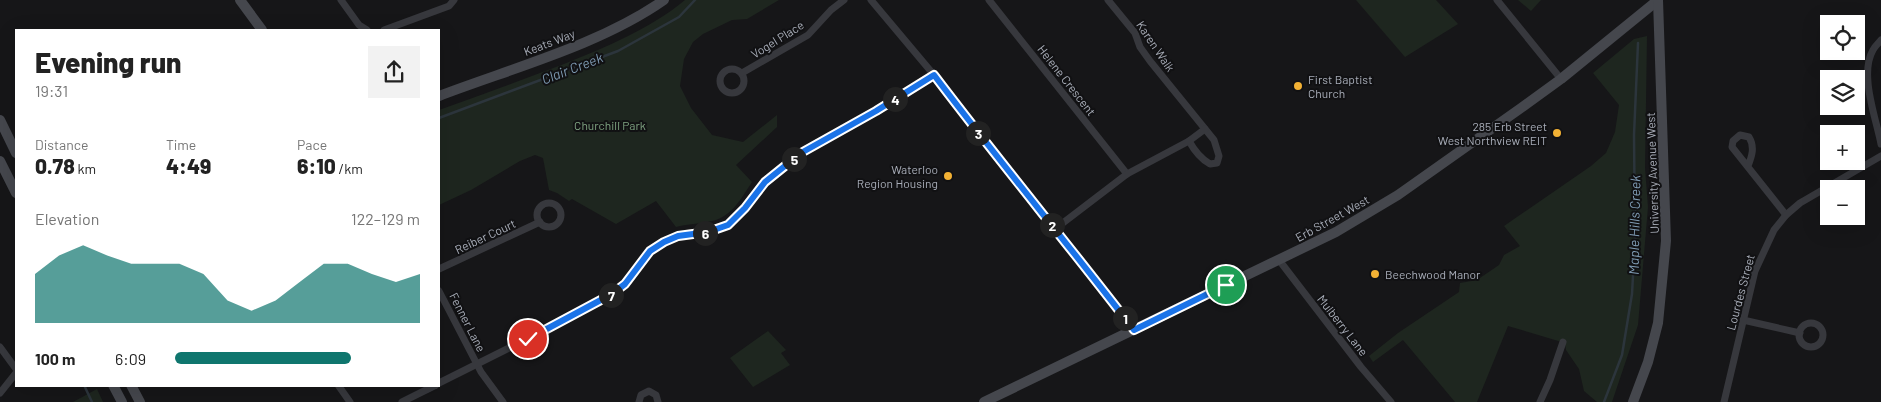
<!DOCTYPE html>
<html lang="en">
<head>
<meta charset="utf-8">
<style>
	:root { --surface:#fff; --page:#f2f2f2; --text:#222; --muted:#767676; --accent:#0f766e }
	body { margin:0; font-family:Barlow,sans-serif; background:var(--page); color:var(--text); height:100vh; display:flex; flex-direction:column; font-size:19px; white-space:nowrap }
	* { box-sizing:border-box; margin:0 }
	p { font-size:16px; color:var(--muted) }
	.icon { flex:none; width:28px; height:28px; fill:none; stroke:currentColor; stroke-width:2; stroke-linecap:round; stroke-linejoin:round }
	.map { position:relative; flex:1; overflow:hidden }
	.sheet { position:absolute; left:15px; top:29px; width:425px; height:358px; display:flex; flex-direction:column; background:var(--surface); border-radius:0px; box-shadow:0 5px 20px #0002 }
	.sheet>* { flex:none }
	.controls { position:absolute; left:1820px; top:15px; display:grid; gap:10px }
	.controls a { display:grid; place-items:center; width:45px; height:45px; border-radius:0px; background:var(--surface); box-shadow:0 5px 20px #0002; font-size:25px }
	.pin { position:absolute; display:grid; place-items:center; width:42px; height:42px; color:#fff; margin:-21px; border:2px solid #fff; border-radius:50%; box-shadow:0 1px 5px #0007 }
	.km { position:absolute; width:25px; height:25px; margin:-12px; border-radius:50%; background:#222; color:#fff; font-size:14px; line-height:25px; text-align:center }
	.round { display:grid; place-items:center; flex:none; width:52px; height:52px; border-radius:0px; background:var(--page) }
	.head { display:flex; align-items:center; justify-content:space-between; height:85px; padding:0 20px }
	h1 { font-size:28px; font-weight:800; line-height:38px }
	.figures { display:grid; grid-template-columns:repeat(3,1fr); gap:8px; height:85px; padding:5px 20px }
	.figures div { display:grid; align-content:center }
	.figures b { font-size:21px; font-weight:800 }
	.figures small { font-size:14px; font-weight:400 }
	.figures p { font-size:14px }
	.chart { height:140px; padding:10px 20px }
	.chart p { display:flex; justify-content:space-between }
	.chart svg { width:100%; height:90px; margin-top:5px; fill:var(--accent); opacity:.7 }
	ul { padding:0 20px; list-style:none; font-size:16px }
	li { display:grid; grid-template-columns:80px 60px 1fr; align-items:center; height:38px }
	li i { height:12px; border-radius:6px; background:var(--accent) }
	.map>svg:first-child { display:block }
</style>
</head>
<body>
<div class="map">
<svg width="1881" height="402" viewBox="0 0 1881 402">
	<rect width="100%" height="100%" fill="#161618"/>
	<g fill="#1e261f">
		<path d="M685 0H779L747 19 732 20 703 34 693 42 684 59 680 86 691 108 712 135 743 142 777 115V127L736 165 752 182C740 200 731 219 707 222 696 224 687 224 676 227L656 201 616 224 572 199 569 201 557 193 549 190 543 158 535 155 520 161 471 190 439 205V110C481 95 522 80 564 64 606 47 650 29 685 0Z"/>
		<path d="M1356 0H1436L1458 24 1405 57Z"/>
		<path d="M1518 0H1541L1531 11Z"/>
		<path d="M1647 36 1645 168 1648 207 1638 325 1612 402H1597L1584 391 1579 369 1566 350 1565 343 1508 326 1477 402H1455L1403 340 1373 362 1369 356 1398 333 1459 292 1460 283 1477 280 1499 265 1504 255 1520 246 1504 226 1591 166 1606 153 1615 132 1619 105 1593 73 1634 39Z"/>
		<path d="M768 331 786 350 781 353 790 365 753 387 730 358Z"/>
		<path d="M97 389 103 402H73Z"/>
	</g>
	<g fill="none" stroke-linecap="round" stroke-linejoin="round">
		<g stroke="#2c353c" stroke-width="2.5">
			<path d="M439 118 618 51 679 17 695 0"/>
			<path d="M84 385 92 402"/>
			<path d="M1604 402 1622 355 1632 294 1635 240 1634 135 1638 43"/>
		</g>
		<g stroke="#37383d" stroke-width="7">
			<path d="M341 0 359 25 367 30"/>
			<path d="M871 0 934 75 1004 167 1088 270 1134 330"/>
			<path d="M989 0 1127 174"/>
			<path d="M1108 0 1135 33 1140 47 1150 61 1214 140 1219 156 1217 163 1210 164C1201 159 1194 150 1189 141"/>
			<path d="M1497 0 1561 79"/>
			<path d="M384 30 449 6 454 0"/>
			<path d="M1881 40C1879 43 1875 46 1873 50 1859 74 1876 118 1881 144"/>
			<circle cx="732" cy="81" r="12"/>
			<path d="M742 73 808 35 831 10 844 0"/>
			<path d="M1748 166C1752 156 1755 147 1749 137L1740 135 1733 141 1732 147 1786 215"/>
			<circle cx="549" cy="215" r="12"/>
			<path d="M1055 229 1127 174 1189 141 1205 129"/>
			<path d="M1279 260 1361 367 1391 402"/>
			<path d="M439 269 540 222"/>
			<path d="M439 291 481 372 503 402"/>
			<path d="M1743 320 1800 333"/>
			<circle cx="1811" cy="335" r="12"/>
			<path d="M0 347 16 369"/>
			<path d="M439 383 579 313 612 294 625 284 651 251 663 242 678 236 708 232 728 225 745 208 765 182 801 153 876 111 934 75"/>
			<path d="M338 385 350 402"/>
			<path d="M0 393 16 373"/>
			<path d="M402 402 436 385"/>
			<path d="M639 402 641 395 649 391 656 395 658 402"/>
			<path d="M1540 402 1550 380 1563 342"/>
			<path d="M1724 402 1755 271 1774 230 1786 215 1800 203 1881 156"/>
		</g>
		<g stroke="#45474d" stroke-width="10">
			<path d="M240 0 262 30"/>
			<path d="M439 96C512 68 600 45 664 0"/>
			<path d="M0 120 16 153"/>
			<path d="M0 161 16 193"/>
			<path d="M113 385 122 402"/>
			<path d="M131 385 140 402"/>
			<path d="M984 402 1336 232 1398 195 1521 108 1561 79 1658 0"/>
			<path d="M1633 402 1648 362 1658 323 1666 241 1658 0"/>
		</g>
	</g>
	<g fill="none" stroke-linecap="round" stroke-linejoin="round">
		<defs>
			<path id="route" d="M528 339 612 294 625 284 650 251 664 242 678 236 708 232 728 225 745 208 765 182 801 153 876 111 934 75C999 161 1068 244 1134 330L1226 285"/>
		</defs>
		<use href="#route" stroke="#fff" stroke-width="10"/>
		<use href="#route" stroke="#1a73e8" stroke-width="6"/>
	</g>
	<g fill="#f2b134" stroke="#111113" stroke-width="2">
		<circle cx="1298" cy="86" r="5"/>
		<circle cx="1557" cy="133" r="5"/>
		<circle cx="948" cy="176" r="5"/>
		<circle cx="1375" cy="274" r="5"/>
	</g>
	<g text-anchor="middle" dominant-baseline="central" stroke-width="4" stroke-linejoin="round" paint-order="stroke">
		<g font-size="12" fill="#a8adb8" stroke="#111113">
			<text transform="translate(777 39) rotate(-32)">Vogel Place</text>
			<text transform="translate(549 42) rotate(-21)">Keats Way</text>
			<text transform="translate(1156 46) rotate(56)">Karen Walk</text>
			<text transform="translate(1067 80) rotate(52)">Helene Crescent</text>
			<text transform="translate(1652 173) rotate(-92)">University Avenue West</text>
			<text transform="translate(1332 218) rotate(-29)">Erb Street West</text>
			<text transform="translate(485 236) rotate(-25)">Reiber Court</text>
			<text transform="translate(1740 292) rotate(-75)">Lourdes Street</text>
			<text transform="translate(468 322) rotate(63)">Fenner Lane</text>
			<text transform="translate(1343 325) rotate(52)">Mulberry Lane</text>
		</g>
		<g font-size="12" fill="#a8adb8" stroke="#111113" text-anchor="start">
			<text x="1308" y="79">First Baptist<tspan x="1308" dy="14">Church</tspan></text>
			<text x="1547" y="126" text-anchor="end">285 Erb Street<tspan x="1547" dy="14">West Northview REIT</tspan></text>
			<text x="938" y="169" text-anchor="end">Waterloo<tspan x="938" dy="14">Region Housing</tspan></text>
			<text x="1385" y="274">Beechwood Manor</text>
		</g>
		<g font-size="12" fill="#7fa381" stroke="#111113">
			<text x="610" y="125">Churchill Park</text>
		</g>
		<g font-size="14" font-style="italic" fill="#7f9bb3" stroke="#111113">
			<text transform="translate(572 68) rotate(-21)">Clair Creek</text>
			<text transform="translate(1634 225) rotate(-89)">Maple Hills Creek</text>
		</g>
	</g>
</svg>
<div class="controls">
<a><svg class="icon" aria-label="locate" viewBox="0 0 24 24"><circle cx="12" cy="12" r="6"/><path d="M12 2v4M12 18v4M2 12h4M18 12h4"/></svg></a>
<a><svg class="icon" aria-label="layers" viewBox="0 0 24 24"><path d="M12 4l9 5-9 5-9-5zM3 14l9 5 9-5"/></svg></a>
<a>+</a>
<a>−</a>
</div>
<div class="pin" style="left:1226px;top:285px;background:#1e9e55"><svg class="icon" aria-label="arrive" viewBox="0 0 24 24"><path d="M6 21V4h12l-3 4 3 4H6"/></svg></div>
<div class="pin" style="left:528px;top:339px;background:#d93025"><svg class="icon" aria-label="check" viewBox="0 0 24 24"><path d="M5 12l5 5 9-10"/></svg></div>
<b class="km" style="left:1125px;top:318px">1</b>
<b class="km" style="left:1052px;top:225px">2</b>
<b class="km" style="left:978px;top:133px">3</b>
<b class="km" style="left:895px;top:99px">4</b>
<b class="km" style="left:794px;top:159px">5</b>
<b class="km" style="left:705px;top:233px">6</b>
<b class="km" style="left:611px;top:295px">7</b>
<section class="sheet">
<div class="head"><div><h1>Evening run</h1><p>19:31</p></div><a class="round"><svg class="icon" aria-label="share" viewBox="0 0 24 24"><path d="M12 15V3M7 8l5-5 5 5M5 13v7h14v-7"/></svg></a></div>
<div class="figures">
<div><p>Distance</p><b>0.78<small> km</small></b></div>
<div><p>Time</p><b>4:49</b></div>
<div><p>Pace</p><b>6:10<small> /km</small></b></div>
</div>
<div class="chart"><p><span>Elevation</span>122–129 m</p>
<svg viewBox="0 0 160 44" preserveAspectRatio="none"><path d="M0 44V20L10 11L20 6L30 11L40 15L50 15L60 15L70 20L80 33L90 38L100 33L110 24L120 15L130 15L140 20L150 24L160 20V44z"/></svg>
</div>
<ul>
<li><b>100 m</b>6:09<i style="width:72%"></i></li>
</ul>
</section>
</div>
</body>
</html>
